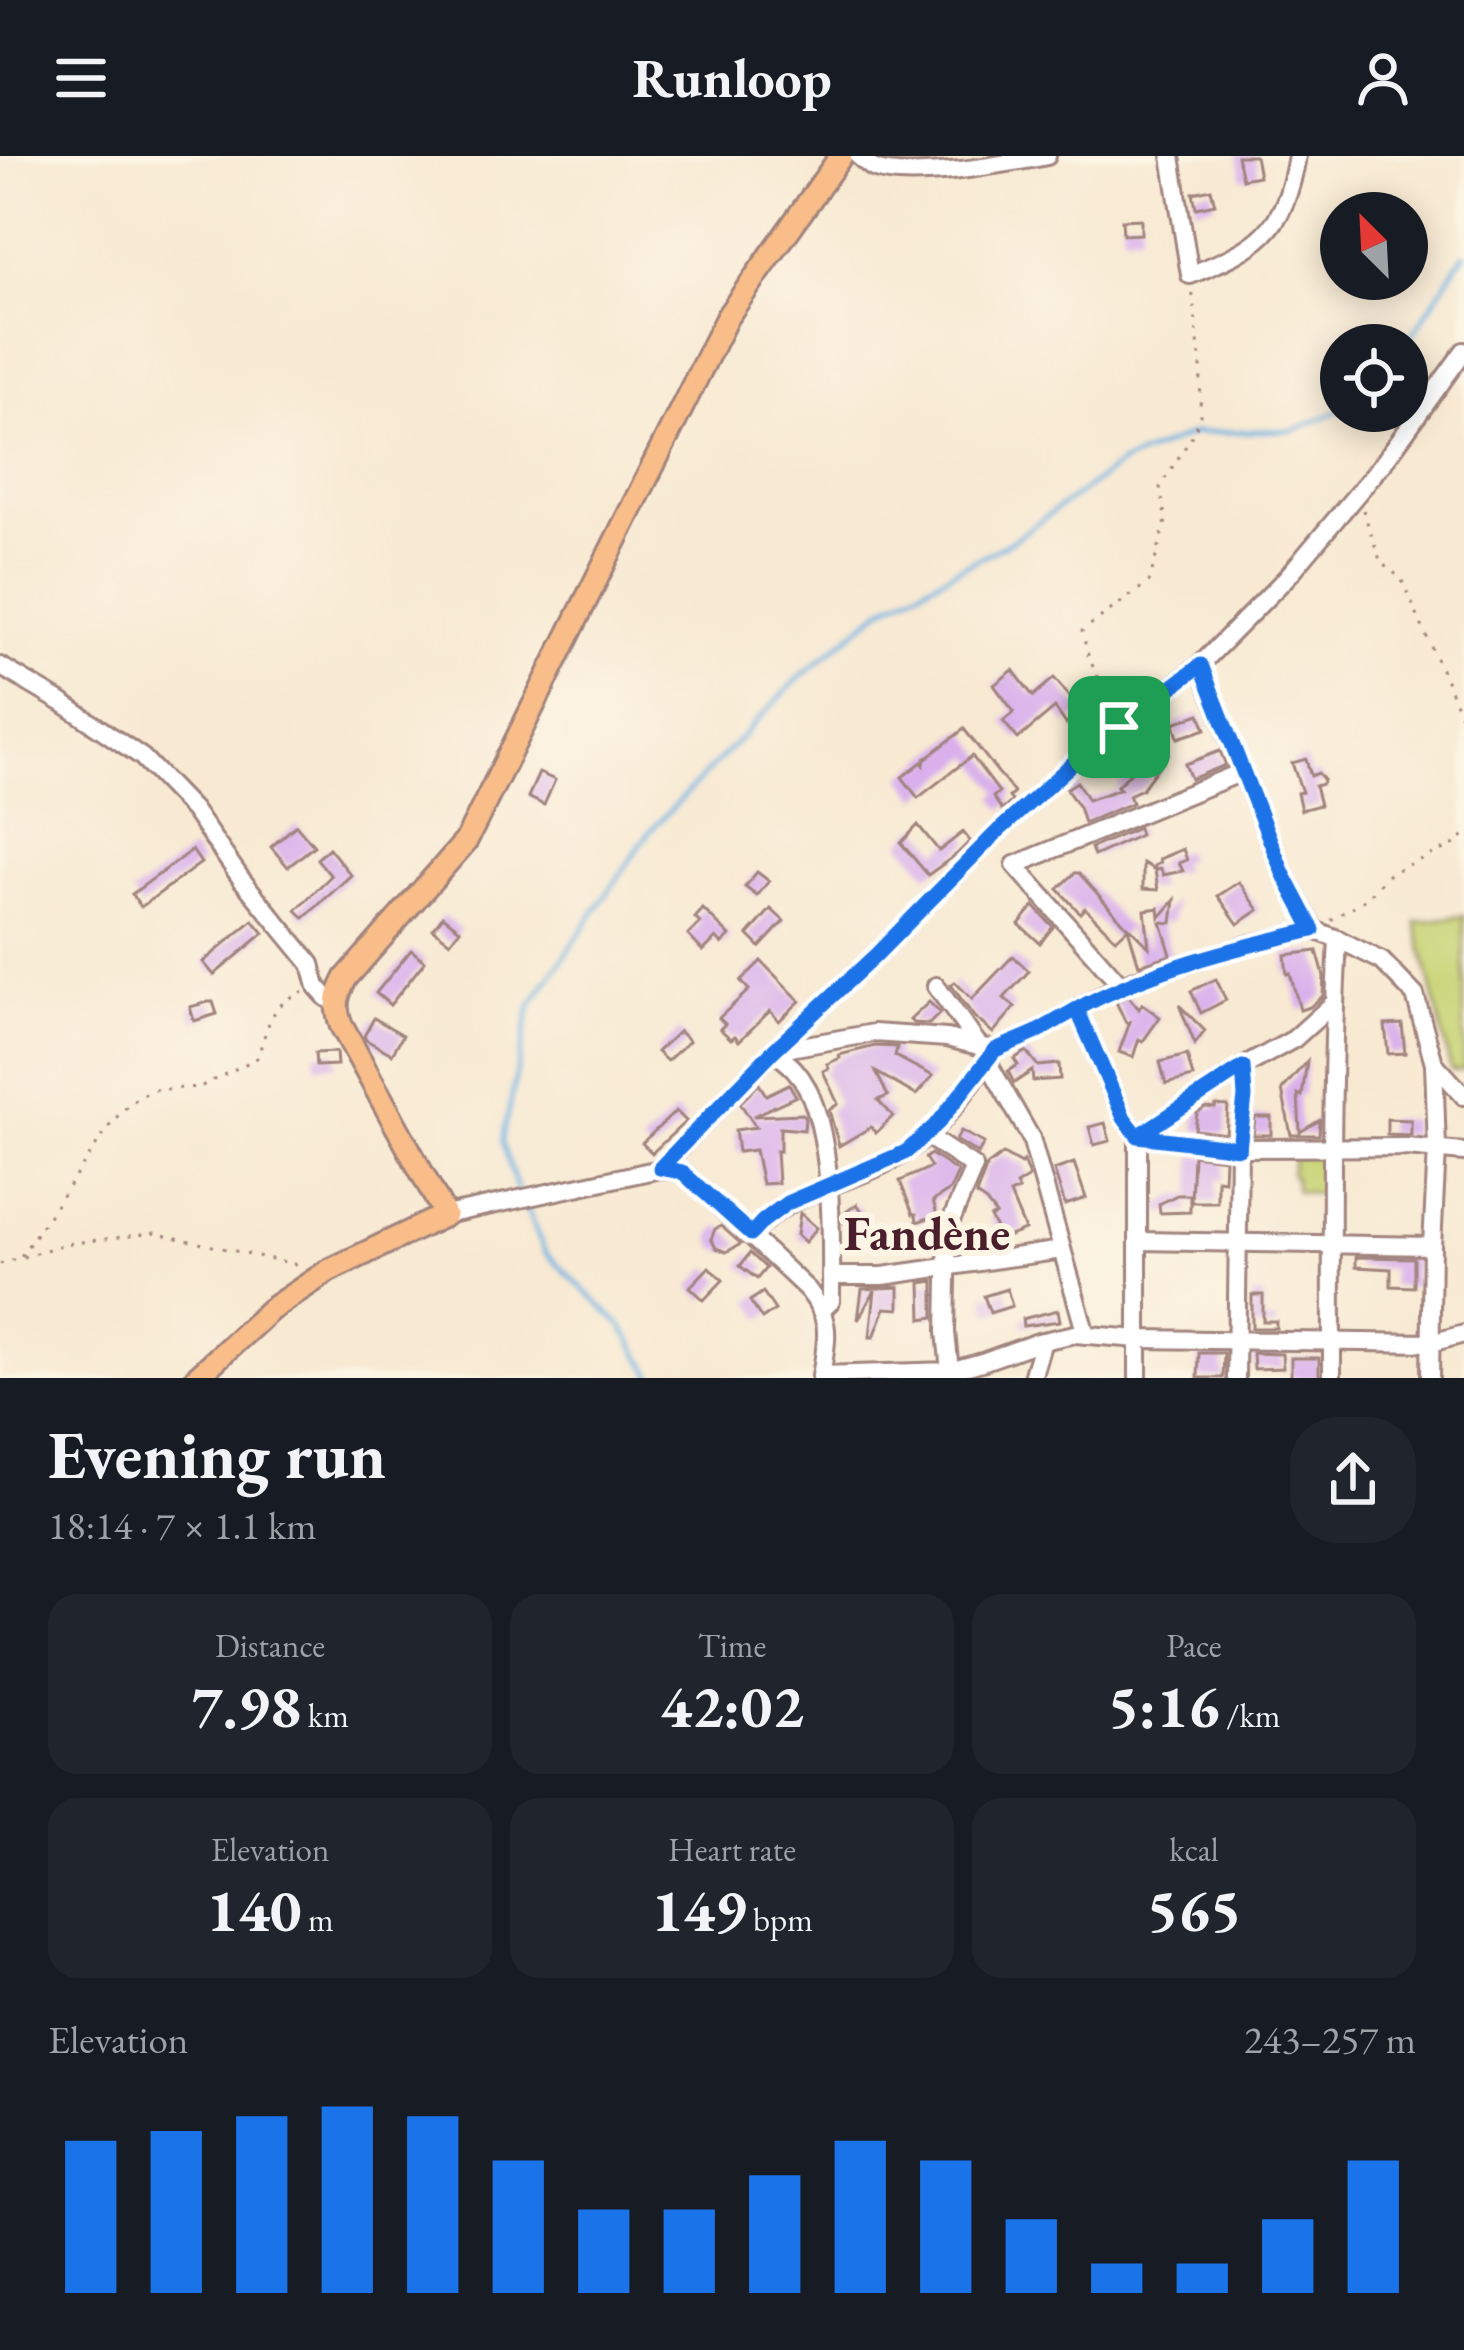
<!DOCTYPE html>
<html lang="en">
<head>
<meta charset="utf-8">
<style>
	:root { --surface:#171b24; --page:#20242c; --text:#f1f3f6; --muted:#9ea1a6; --accent:#1a73e8 }
	body { margin:0; font-family:"EB Garamond",serif; background:var(--page); color:var(--text); height:100vh; display:flex; flex-direction:column; font-size:45px; white-space:nowrap }
	* { box-sizing:border-box; margin:0 }
	p { font-size:39px; color:var(--muted) }
	.icon { flex:none; width:66px; height:66px; fill:none; stroke:currentColor; stroke-width:2; stroke-linecap:round; stroke-linejoin:round }
	.map { position:relative; height:1222px; overflow:hidden }
	.drawer { display:flex; flex-direction:column; background:var(--surface); flex:1 }
	.drawer>* { flex:none }
	.needle { width:78px; rotate:336deg }
	.controls { position:absolute; left:1320px; top:36px; display:grid; gap:24px }
	.controls a { display:grid; place-items:center; width:108px; height:108px; border-radius:50%; background:var(--surface); box-shadow:0 6px 30px #0003; font-size:60px }
	.pin { position:absolute; display:grid; place-items:center; width:102px; height:102px; color:#fff; margin:-51px; border-radius:24px; box-shadow:0 6px 18px #0006 }
	.round { display:grid; place-items:center; flex:none; width:126px; height:126px; border-radius:48px; background:var(--page) }
	.overview { display:flex; align-items:center; justify-content:space-between; height:204px; padding:0 48px }
	h1 { font-size:66px; font-weight:700; line-height:90px }
	.stats { display:grid; grid-template-columns:repeat(3,1fr); gap:18px; height:204px; padding:12px 48px }
	.stats div { display:grid; align-content:center; border-radius:30px; background:var(--page); text-align:center }
	.stats b { font-size:60px; font-weight:700 }
	.stats small { font-size:33px; font-weight:400 }
	.stats p { font-size:33px }
	.chart { height:336px; padding:24px 48px }
	.chart p { display:flex; justify-content:space-between }
	.chart svg { width:100%; height:216px; margin-top:12px; stroke:var(--accent); stroke-width:6 }
	header { display:flex; justify-content:space-between; align-items:center; height:156px; padding:0 48px; background:var(--surface); font-size:54px; font-weight:700 }
	.map>svg:first-child { display:block }
</style>
</head>
<body>
<header><svg class="icon" aria-label="menu" viewBox="0 0 24 24"><path d="M4 6h16M4 12h16M4 18h16"/></svg>Runloop<svg class="icon" aria-label="person" viewBox="0 0 24 24"><circle cx="12" cy="8" r="4"/><path d="M4 21q1-7 8-7t8 7"/></svg></header>
<div class="map">
<svg width="1464" height="1222" viewBox="0 0 1464 1222">
	<rect width="100%" height="100%" fill="#fcf5e5"/>
	<filter id="ink" filterUnits="userSpaceOnUse"><feTurbulence type="fractalNoise" baseFrequency=".00833" numOctaves="2"/><feDisplacementMap in="SourceGraphic" scale="24" xChannelSelector="R" yChannelSelector="G"/><feConvolveMatrix kernelMatrix="1 2 1 2 8 2 1 2 1" color-interpolation-filters="sRGB"/></filter>
	<filter id="wash" filterUnits="userSpaceOnUse"><feTurbulence type="fractalNoise" baseFrequency=".004" numOctaves="4" result="noise"/><feDisplacementMap in="SourceGraphic" scale="48" xChannelSelector="R" yChannelSelector="G"/><feGaussianBlur stdDeviation="2.7" result="paint"/><feColorMatrix in="noise" values="0 0 0 0 0 0 0 0 0 0 0 0 0 0 0 0 0 1.4 0 .05"/><feComposite in="paint" operator="in"/></filter>
	<g filter="url(#wash)">
		<rect width="100%" height="100%" fill="#f8e9d2"/>
		<g fill="#c7d475" stroke="#887a50" stroke-width="3">
			<path d="M1464 760V914L1451 915 1416 766Z"/>
			<path d="M1332 999 1328 1039 1296 1035 1294 1021 1290 1017 1294 1001Z"/>
		</g>
		<g fill="none" stroke-linecap="round" stroke-linejoin="round">
			<g stroke="#6cb2e3" stroke-width="4.5">
				<path d="M1406 189 1464 98"/>
				<path d="M518 1036 502 986 531 849 650 675 800 521 882 453 1013 384 1122 307 1194 277 1294 274 1341 254"/>
				<path d="M523 1046 545 1096 622 1170 654 1222"/>
			</g>
		</g>
		<g id="blocks">
			<g fill="#d9b0ec">
				<path d="M1237 0H1255L1259 20 1242 23Z"/>
				<path d="M1211 33 1215 48 1196 52 1193 37Z"/>
				<path d="M1141 63V78L1123 79 1122 64Z"/>
				<path d="M1013 514 1033 540 1054 522 1083 556 1066 568 1055 552 1018 583 1003 565 1014 556 994 529Z"/>
				<path d="M1200 558 1206 573 1178 582 1174 567Z"/>
				<path d="M964 573 1014 637 1009 641 1012 645 1002 654 993 641 999 636 972 600 918 642 902 621 922 606 924 609 925 603Z"/>
				<path d="M1154 592 1168 598 1142 633 1129 639 1132 647 1084 667 1079 651 1066 633 1077 626 1088 644 1120 633 1117 630 1142 605 1144 607Z"/>
				<path d="M1220 595 1226 609 1191 623 1185 608Z"/>
				<path d="M1306 603 1311 620 1318 617 1324 624 1322 628 1315 630 1320 649 1301 654 1297 637 1302 636 1292 607Z"/>
				<path d="M539 617 555 624 544 649 528 641Z"/>
				<path d="M296 669 314 690 288 711 271 691Z"/>
				<path d="M918 669 939 695 963 676 970 685 957 698 928 719 901 687Z"/>
				<path d="M1138 672 1140 679 1094 700 1091 692Z"/>
				<path d="M329 692 351 719 304 762 296 754 331 720 317 703Z"/>
				<path d="M1183 693 1187 704 1179 707 1183 715 1163 719 1161 713 1156 714 1154 710 1160 707 1159 703Z"/>
				<path d="M192 694 201 707 141 751 132 738Z"/>
				<path d="M1143 707 1155 714 1158 734 1143 733Z"/>
				<path d="M757 716 769 725 757 740 745 731Z"/>
				<path d="M1075 717H1079L1128 772 1116 783 1085 752 1080 757 1058 733Z"/>
				<path d="M1239 726 1259 754 1238 768 1218 740Z"/>
				<path d="M1175 744 1172 767 1161 766 1171 799 1139 809 1127 769 1149 791 1145 754 1159 752 1160 761Z"/>
				<path d="M1034 750 1053 771 1040 787 1019 768Z"/>
				<path d="M703 753 730 780 722 788 716 782 703 795 688 779 700 767 695 762Z"/>
				<path d="M771 753 784 765 760 791 748 779Z"/>
				<path d="M443 760 460 773 450 786 433 773Z"/>
				<path d="M253 764 264 777 214 819 203 806Z"/>
				<path d="M411 794 425 805 390 849 376 837Z"/>
				<path d="M1317 795 1324 820 1323 840 1310 851 1300 854 1290 817 1287 818 1285 799Z"/>
				<path d="M1013 800 1029 815 1004 842 1015 851 993 877 974 861 951 829 955 826 972 843Z"/>
				<path d="M761 805 800 845 779 865 770 855 739 885 735 880 731 883 720 873 725 868 719 862 749 834 741 825Z"/>
				<path d="M1216 823 1226 844 1201 857 1191 835Z"/>
				<path d="M1128 840 1139 853 1142 848 1160 861 1143 885 1139 883 1133 901 1119 896 1130 866 1126 867 1116 846Z"/>
				<path d="M208 846H213L217 858 194 865 190 851Z"/>
				<path d="M929 846 940 857 929 868 913 867 910 864Z"/>
				<path d="M1179 849 1205 875 1195 888Z"/>
				<path d="M374 862 403 879 392 898 366 884 364 880Z"/>
				<path d="M1402 868 1405 897 1388 898 1385 869Z"/>
				<path d="M679 875 689 885 667 905 657 896Z"/>
				<path d="M875 890 897 891 895 900 933 920 916 939 876 916 888 940 878 944 893 960 876 977 871 971 839 990 829 954 838 948 823 915 829 912 827 908 840 902 839 899Z"/>
				<path d="M1026 895 1038 910 1059 908 1060 923 1033 925 1032 915 1014 927 1008 915 1018 909 1014 903Z"/>
				<path d="M336 896 337 909 316 910 315 897Z"/>
				<path d="M1187 899 1193 921 1166 928 1160 906Z"/>
				<path d="M1307 905 1302 940 1298 938 1300 976 1320 964 1319 979H1291L1282 934Z"/>
				<path d="M759 928 766 939 789 928 796 940 753 960 803 958 805 963 804 974 780 972V995H776L778 1027 762 1028 755 994 738 996 735 974 756 971 740 947Z"/>
				<path d="M1216 949 1228 950 1226 978 1195 974 1197 957 1205 951 1215 952Z"/>
				<path d="M676 955 686 965 652 997 642 987Z"/>
				<path d="M1255 961H1271V979H1253Z"/>
				<path d="M1387 963 1411 964V979L1387 978Z"/>
				<path d="M1105 967 1110 985 1094 989 1089 971Z"/>
				<path d="M961 975 984 987 978 998 956 984Z"/>
				<path d="M931 998 958 1016 950 1034 933 1045 937 1059 917 1066 916 1058H913L900 1025 931 1011 925 1002Z"/>
				<path d="M1003 998 1021 1008 1023 1005 1029 1021 1016 1029 1019 1034 1010 1038 1025 1074 1002 1083 990 1062 996 1059 986 1046 976 1039 987 1010Z"/>
				<path d="M1193 999 1225 1003 1224 1024 1217 1023V1046H1191Z"/>
				<path d="M1074 1007 1086 1042 1065 1049 1054 1014Z"/>
				<path d="M1177 1039H1190V1056L1160 1057 1159 1048Z"/>
				<path d="M857 1048 873 1071 855 1083 843 1065V1058Z"/>
				<path d="M800 1057 817 1072 805 1086 797 1079Z"/>
				<path d="M721 1070 741 1088 726 1096 716 1092 711 1083 715 1073Z"/>
				<path d="M750 1097 766 1112 757 1123 740 1110Z"/>
				<path d="M1356 1101 1414 1102V1131L1391 1130V1113L1356 1111Z"/>
				<path d="M709 1111 723 1124 704 1144 690 1131Z"/>
				<path d="M934 1125V1161L922 1163 921 1127Z"/>
				<path d="M899 1131V1153L885 1152 874 1181H870L875 1134 858 1164 862 1133Z"/>
				<path d="M1007 1133 1012 1150 990 1157 984 1140Z"/>
				<path d="M763 1136 775 1154 762 1163 750 1145Z"/>
				<path d="M1252 1139H1263V1165H1276V1172H1252Z"/>
				<path d="M1058 1154 1060 1165 1023 1170 1022 1163Z"/>
				<path d="M1199 1197H1224L1223 1222H1198Z"/>
				<path d="M1253 1197 1282 1198 1283 1212 1254 1213Z"/>
				<rect x="1291" y="1202" width="28" height="20"/>
			</g>
		</g>
	</g>
	<g filter="url(#ink)">
		<use href="#blocks" fill-opacity="0" stroke="#a1847e" stroke-width="3"/>
		<g fill="none" stroke-linecap="round" stroke-linejoin="round">
			<defs>
				<g id="minor">
					<path d="M858 0C863 4 868 9 873 12 907 27 1009 7 1047 0"/>
					<path d="M1171 0 1190 119C1259 91 1284 77 1297 0"/>
					<path d="M1200 509 1283 717 1314 774"/>
					<path d="M0 510 61 546 142 601 193 654 242 724 311 808 317 831 327 842 336 846"/>
					<path d="M1121 829 1015 709 1242 616"/>
					<path d="M936 830 980 891"/>
					<path d="M1077 853 1121 829 1146 820 1247 789 1314 774 1338 783"/>
					<path d="M995 894 1035 877 1077 853 1124 962 1138 980 1243 911 1294 883 1335 846"/>
					<path d="M987 905 1031 982 1086 1179"/>
					<path d="M1434 907 1464 940"/>
					<path d="M660 1013 773 895 876 799 995 678 1082 599 1200 509 1288 420 1383 307 1464 195"/>
					<path d="M445 1059 660 1013 683 1016 808 1134C834 1167 826 1183 821 1222"/>
					<path d="M751 1079C793 1030 858 1029 909 994 944 970 971 929 995 894L947 882 874 877 773 895C780 901 789 907 795 914 836 960 831 1085 831 1145L823 1153"/>
					<path d="M1139 1085 1432 1090 1437 993 1434 907 1415 839 1382 805 1338 783C1330 929 1332 1076 1332 1222"/>
					<path d="M831 1120H883L1062 1094"/>
					<path d="M950 1215 982 1206 1038 1186 1075 1178 1139 1183 1431 1187 1464 1178"/>
					<path d="M821 1219 950 1215 946 1176 948 1072 974 1011 927 980"/>
					<path d="M1032 1222 1043 1185"/>
					<path d="M1138 1222V980L1239 992 1406 991 1464 996"/>
					<path d="M1236 1222 1239 992 1245 941 1243 911"/>
					<path d="M1430 1222 1432 1090"/>
				</g>
				<path id="major" d="M196 1222 270 1154 328 1115 445 1059 341 869C334 850 337 839 346 822L466 685 727 161 841 0"/>
			</defs>
			<use href="#minor" stroke="#a1847e" stroke-width="22"/>
			<use href="#major" stroke="#a1847e" stroke-width="27"/>
			<g stroke="#a1847e" stroke-width="3" stroke-dasharray="3 9" stroke-linecap="butt">
				<path d="M1363 354 1381 407 1401 422 1464 566"/>
				<path d="M1112 555 1088 499 1082 475 1149 426 1166 365 1160 331 1194 277 1200 260 1201 211 1192 132"/>
				<path d="M1331 764 1366 743 1390 717 1455 688 1464 679"/>
				<path d="M21 1100 113 965 130 947 151 934 200 931 257 902C269 870 268 849 303 836"/>
				<path d="M0 1108 65 1088 154 1077 303 1110"/>
			</g>
			<use href="#minor" stroke="#fff" stroke-width="16"/>
			<use href="#major" stroke="#f8bd89" stroke-width="21"/>
		</g>
	</g>
	<g fill="none" stroke-linecap="round" stroke-linejoin="round" filter="url(#ink)">
		<defs>
			<path id="route" d="M1119 571 1082 599 995 678 876 799 773 895 660 1012 682 1016 751 1078 763 1065 787 1047 906 996 938 967 995 894 1035 877 1077 853 1124 962 1138 980 1239 992 1245 941 1243 911 1138 980 1124 962 1077 853C1151 813 1231 793 1313 774L1283 717 1201 509 1119 571"/>
		</defs>
		<use href="#route" stroke="#fff" stroke-width="24"/>
		<use href="#route" stroke="#1a73e8" stroke-width="15"/>
	</g>
	<g text-anchor="middle" dominant-baseline="central" stroke-width="12" stroke-linejoin="round" paint-order="stroke">
		<g font-size="48" font-weight="bold" fill="#4a1f2b" stroke="#fcf5e5">
			<text x="927" y="1077">Fandène</text>
		</g>
	</g>
</svg>
<div class="controls">
<a><svg class="needle" viewBox="-14 -14 28 28"><path d="M0-13l5 13h-10z" fill="#e53935"/><path d="M0 13l5-13h-10z" fill="#9ea1a6"/></svg></a>
<a><svg class="icon" aria-label="locate" viewBox="0 0 24 24"><circle cx="12" cy="12" r="6"/><path d="M12 2v4M12 18v4M2 12h4M18 12h4"/></svg></a>
</div>
<div class="pin" style="left:1119px;top:571px;background:#1e9e55"><svg class="icon" aria-label="arrive" viewBox="0 0 24 24"><path d="M6 21V4h12l-3 4 3 4H6"/></svg></div>
</div>
<section class="drawer">
<div class="overview"><div><h1>Evening run</h1><p>18:14 · 7 × 1.1 km</p></div><a class="round"><svg class="icon" aria-label="share" viewBox="0 0 24 24"><path d="M12 15V3M7 8l5-5 5 5M5 13v7h14v-7"/></svg></a></div>
<div class="stats">
<div><p>Distance</p><b>7.98<small> km</small></b></div>
<div><p>Time</p><b>42:02</b></div>
<div><p>Pace</p><b>5:16<small> /km</small></b></div>
</div>
<div class="stats">
<div><p>Elevation</p><b>140<small> m</small></b></div>
<div><p>Heart rate</p><b>149<small> bpm</small></b></div>
<div><p>kcal</p><b>565</b></div>
</div>
<div class="chart"><p><span>Elevation</span>243–257 m</p>
<svg viewBox="0 0 160 44" preserveAspectRatio="none"><path d="M5 44V13M15 44V11M25 44V8M35 44V6M45 44V8M55 44V17M65 44V27M75 44V27M85 44V20M95 44V13M105 44V17M115 44V29M125 44V38M135 44V38M145 44V29M155 44V17"/></svg>
</div>
</section>
</body>
</html>
